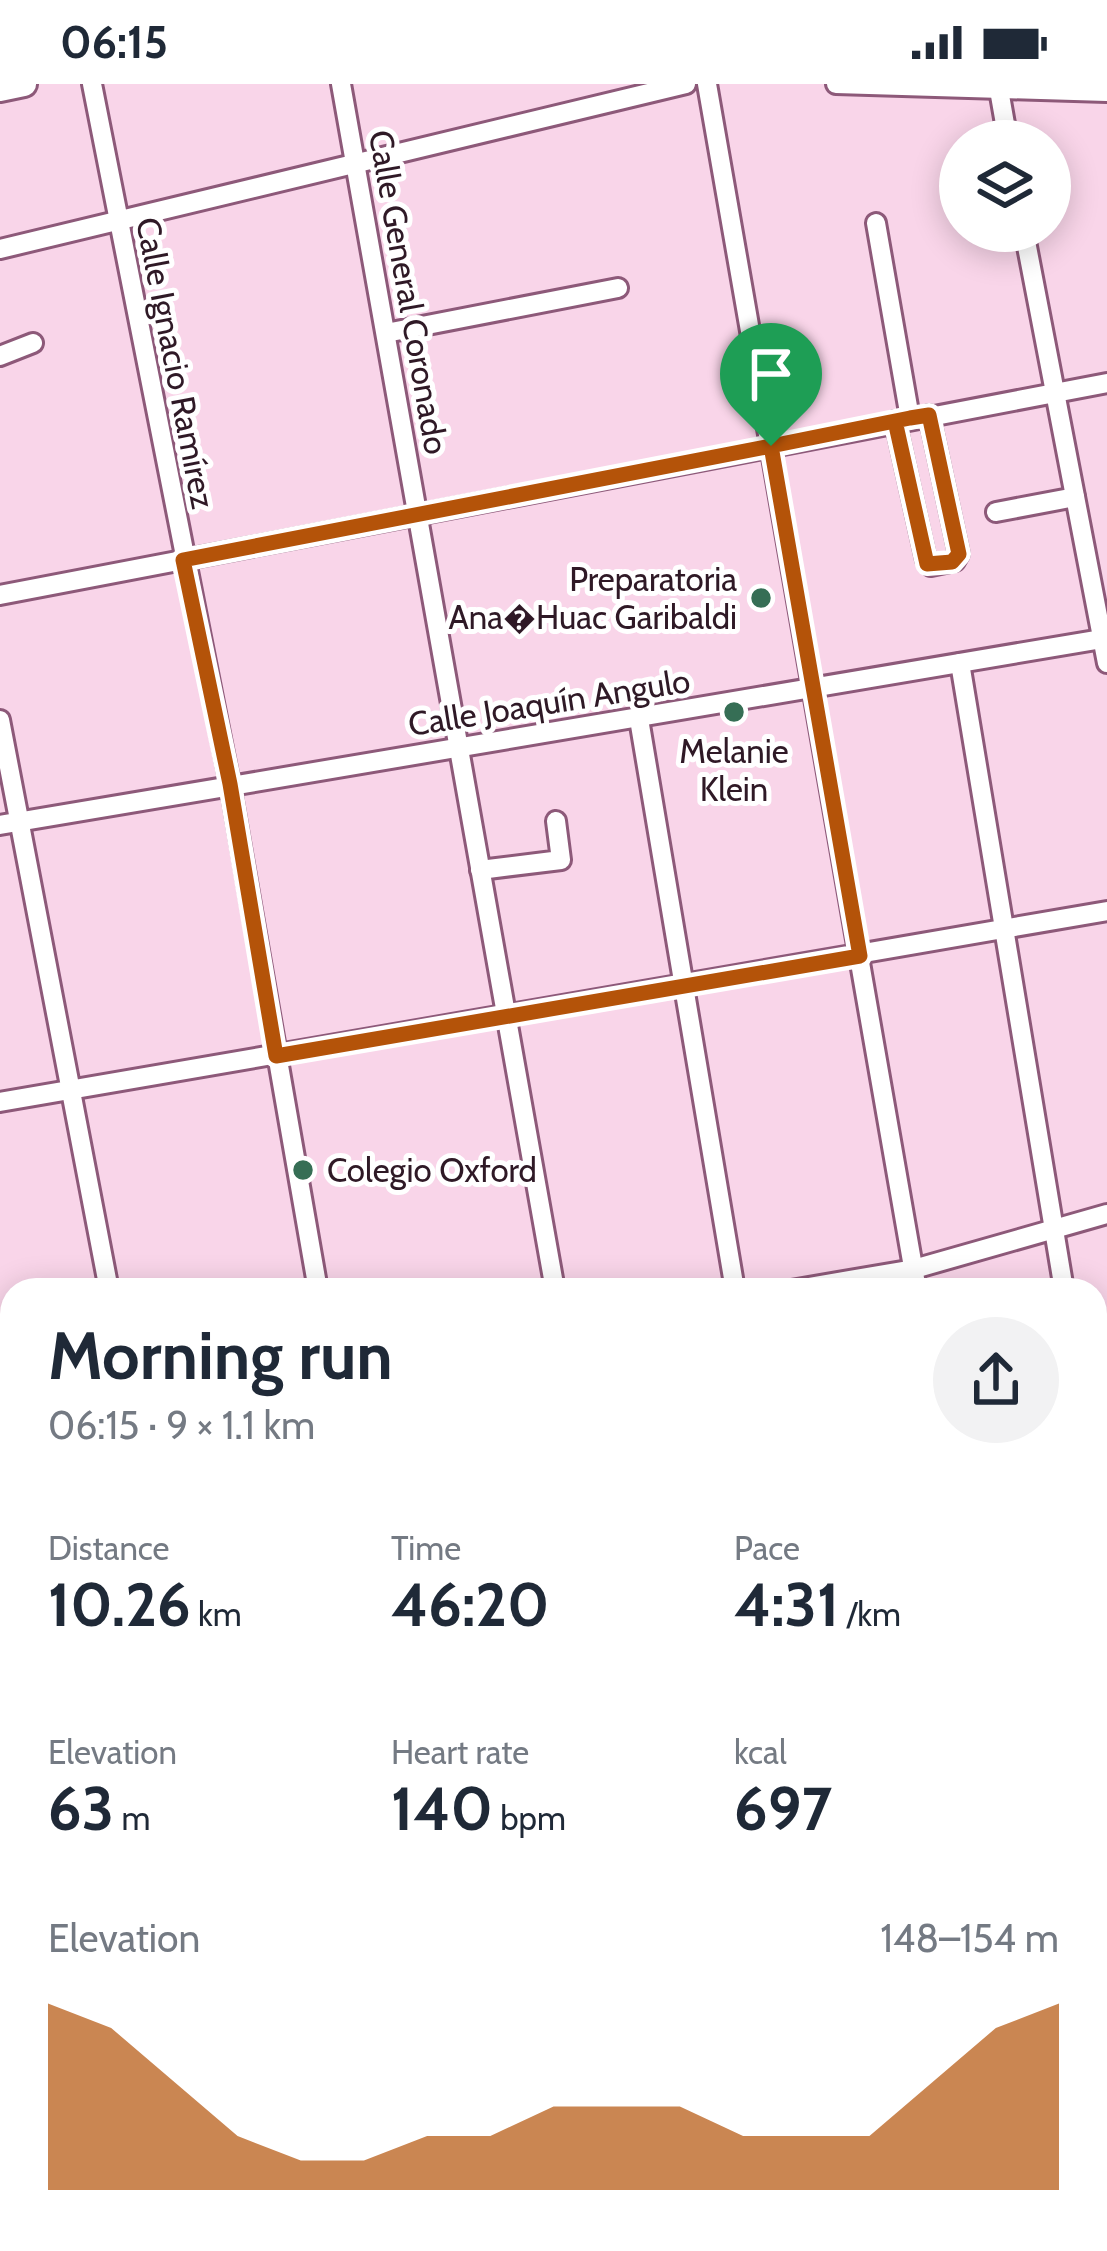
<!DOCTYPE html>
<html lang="en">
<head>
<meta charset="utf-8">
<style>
	:root { --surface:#fff; --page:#f2f2f3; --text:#1f2937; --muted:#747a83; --accent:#b45309 }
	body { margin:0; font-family:Cabin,sans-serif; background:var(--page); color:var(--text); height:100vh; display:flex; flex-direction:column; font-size:45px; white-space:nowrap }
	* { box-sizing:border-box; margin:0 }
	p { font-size:39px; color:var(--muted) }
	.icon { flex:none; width:66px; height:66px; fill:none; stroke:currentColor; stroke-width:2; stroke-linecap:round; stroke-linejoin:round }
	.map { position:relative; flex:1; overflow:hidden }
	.side { position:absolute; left:0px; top:1194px; width:1107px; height:975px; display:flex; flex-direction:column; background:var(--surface); border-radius:36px 36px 0 0; box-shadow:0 6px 30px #0003 }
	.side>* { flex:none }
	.buttons { position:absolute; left:939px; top:36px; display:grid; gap:24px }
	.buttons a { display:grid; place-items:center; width:132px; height:132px; border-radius:50%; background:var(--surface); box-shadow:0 6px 30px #0003; font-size:60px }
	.pin { position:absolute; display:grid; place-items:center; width:102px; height:102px; color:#fff; margin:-123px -51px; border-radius:50% 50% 50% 0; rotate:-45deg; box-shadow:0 0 12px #0007 }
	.pin .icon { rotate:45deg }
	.round { display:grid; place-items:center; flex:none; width:126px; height:126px; border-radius:63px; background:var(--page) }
	.summary { display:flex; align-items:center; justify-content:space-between; height:204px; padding:0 48px }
	h1 { font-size:66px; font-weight:700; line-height:90px }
	.figures { display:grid; grid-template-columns:repeat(3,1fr); gap:18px; height:204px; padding:12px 48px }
	.figures div { display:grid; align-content:center }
	.figures b { font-size:60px; font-weight:700 }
	.figures small { font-size:33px; font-weight:400 }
	.figures p { font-size:33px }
	.chart { height:336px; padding:24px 48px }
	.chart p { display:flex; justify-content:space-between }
	.chart svg { width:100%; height:216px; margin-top:12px; fill:var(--accent); opacity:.7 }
	.status { display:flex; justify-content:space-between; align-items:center; height:84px; padding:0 60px; background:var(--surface); direction:ltr }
	.status svg { height:33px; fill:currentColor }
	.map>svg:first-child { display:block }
</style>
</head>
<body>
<div class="status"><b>06:15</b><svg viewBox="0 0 49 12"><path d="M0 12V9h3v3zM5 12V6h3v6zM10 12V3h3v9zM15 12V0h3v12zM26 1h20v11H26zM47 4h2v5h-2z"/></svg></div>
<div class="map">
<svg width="1107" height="2167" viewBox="0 0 1107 2167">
	<rect width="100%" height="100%" fill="#f9d5e9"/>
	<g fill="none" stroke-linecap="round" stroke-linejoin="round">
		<defs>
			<g id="minor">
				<path d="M92 0 230 700 318 1206"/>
				<path d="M341 0 555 1206"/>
				<path d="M707 0 917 1206"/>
				<path d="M836 0 1107 8"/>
				<path d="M998 0 1008 57"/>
				<path d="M876 139 910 334"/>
				<path d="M1024 147 1107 579"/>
				<path d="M0 165 686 0"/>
				<path d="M386 249 618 204"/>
				<path d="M0 272 33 259"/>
				<path d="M895 337 926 476 931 482 955 477 959 470 929 331"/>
				<path d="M996 428 1075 413"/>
				<path d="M0 511 1107 299"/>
				<path d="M960 579 1064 1206"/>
				<path d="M639 635 735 1206"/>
				<path d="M0 636 109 1206"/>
				<path d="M0 741 1107 554"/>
				<path d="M480 786 561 776 556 737"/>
				<path d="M0 1018 1107 827"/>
				<path d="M791 1206 914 1185 1107 1130"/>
				<path d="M1095 1333 1107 1330"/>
				<path d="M0 1340 12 1338"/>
				<path d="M1095 1373 1107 1439"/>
				<path d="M1095 1518 1107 1516"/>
				<path d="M0 1529 12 1528"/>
				<path d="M0 1720 12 1718"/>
				<path d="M1095 1791 1107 1789"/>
				<path d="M0 1860 12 1921"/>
				<path d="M1095 1902 1107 1900"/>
				<path d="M0 1966 12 1964"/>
				<path d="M0 2102 12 2100"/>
				<path d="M60 2157 61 2167"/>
				<path d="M272 2157 273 2167"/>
				<path d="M483 2157 485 2167"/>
				<path d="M727 2157 729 2167"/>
				<path d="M905 2157 907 2167"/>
				<path d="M1081 2157 1083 2167"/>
			</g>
			<path id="major" d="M0 5 24 0"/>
		</defs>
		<use href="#minor" stroke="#8d5979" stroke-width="24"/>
		<use href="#major" stroke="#8d5979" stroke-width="30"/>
		<use href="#minor" stroke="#fff" stroke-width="18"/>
		<use href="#major" stroke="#fff" stroke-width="24"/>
	</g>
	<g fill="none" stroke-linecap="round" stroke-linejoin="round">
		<defs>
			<path id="route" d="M771 362 183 476 230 700 276 972 860 872 771 362 910 334 929 331 959 470 952 478 927 480 895 337 771 362"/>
		</defs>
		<use href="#route" stroke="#fff" stroke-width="24"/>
		<use href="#route" stroke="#b45309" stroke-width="15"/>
	</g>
	<g fill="#366e55" stroke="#fff" stroke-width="4.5">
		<circle cx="761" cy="514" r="12"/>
		<circle cx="734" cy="628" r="12"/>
		<circle cx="303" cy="1086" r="12"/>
	</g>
	<g text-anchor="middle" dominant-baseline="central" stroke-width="10" stroke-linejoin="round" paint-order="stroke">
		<g font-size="33" fill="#2f1926" stroke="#fff">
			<text transform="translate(409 208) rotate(80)">Calle General Coronado</text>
			<text transform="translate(176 279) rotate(79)">Calle Ignacio Ramírez</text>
			<text transform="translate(549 618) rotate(-9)">Calle Joaquín Angulo</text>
		</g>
		<g font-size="33" fill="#2f1926" stroke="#fff" text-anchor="end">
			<text x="737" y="495">Preparatoria<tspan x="737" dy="38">Ana�Huac Garibaldi</tspan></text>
			<text x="734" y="667" text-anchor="middle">Melanie<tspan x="734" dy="38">Klein</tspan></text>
			<text x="327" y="1086" text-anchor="start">Colegio Oxford</text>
		</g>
	</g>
</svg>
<div class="buttons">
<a><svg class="icon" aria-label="layers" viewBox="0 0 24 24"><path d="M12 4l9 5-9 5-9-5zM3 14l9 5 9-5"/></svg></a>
</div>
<div class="pin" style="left:771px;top:362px;background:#1e9e55"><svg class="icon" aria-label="arrive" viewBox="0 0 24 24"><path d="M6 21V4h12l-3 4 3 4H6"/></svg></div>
<section class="side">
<div class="summary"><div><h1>Morning run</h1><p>06:15 · 9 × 1.1 km</p></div><a class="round"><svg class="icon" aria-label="share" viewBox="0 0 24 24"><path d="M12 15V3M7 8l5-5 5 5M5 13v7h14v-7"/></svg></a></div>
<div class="figures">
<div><p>Distance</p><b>10.26<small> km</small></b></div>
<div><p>Time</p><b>46:20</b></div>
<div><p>Pace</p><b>4:31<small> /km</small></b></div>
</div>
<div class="figures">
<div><p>Elevation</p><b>63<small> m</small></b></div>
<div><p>Heart rate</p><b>140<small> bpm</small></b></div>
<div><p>kcal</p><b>697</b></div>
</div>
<div class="chart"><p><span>Elevation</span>148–154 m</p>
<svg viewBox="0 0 160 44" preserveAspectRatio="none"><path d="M0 44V6L10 11L20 22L30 33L40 38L50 38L60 33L70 33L80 27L90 27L100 27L110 33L120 33L130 33L140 22L150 11L160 6V44z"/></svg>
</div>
</section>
</div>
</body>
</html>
